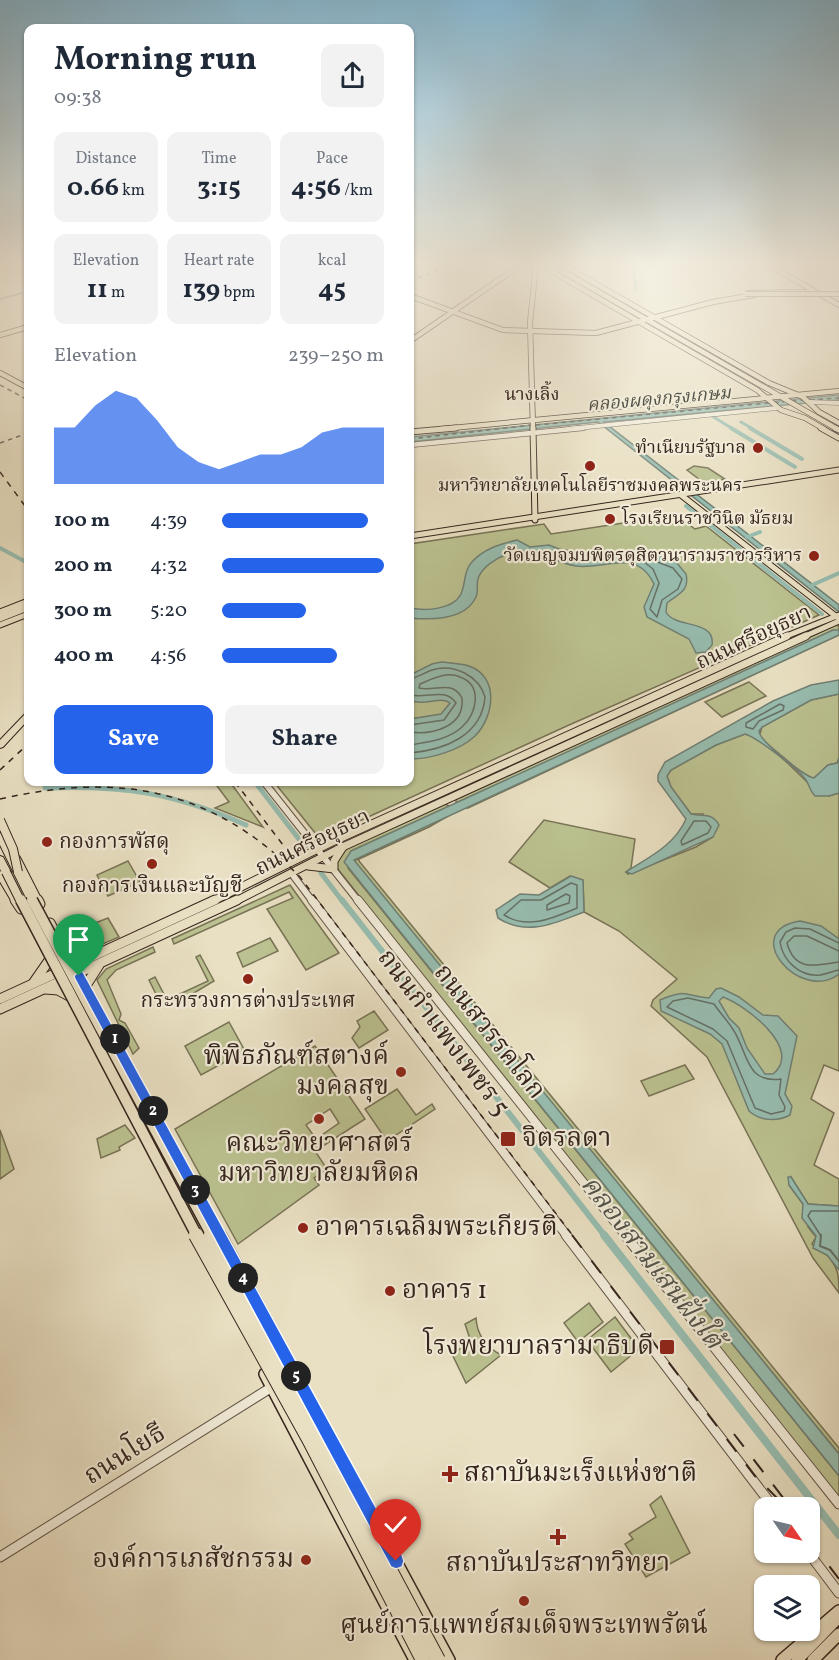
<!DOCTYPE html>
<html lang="en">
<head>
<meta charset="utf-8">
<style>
	:root { --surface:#fff; --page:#f2f2f3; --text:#1f2937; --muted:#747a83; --accent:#2563eb }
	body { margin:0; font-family:Vollkorn,"Noto Serif Thai",serif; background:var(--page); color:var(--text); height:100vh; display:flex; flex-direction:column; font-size:22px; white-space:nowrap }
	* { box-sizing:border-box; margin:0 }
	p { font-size:20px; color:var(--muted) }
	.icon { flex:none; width:33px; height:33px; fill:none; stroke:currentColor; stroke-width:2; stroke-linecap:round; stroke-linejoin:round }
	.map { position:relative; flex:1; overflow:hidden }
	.details { position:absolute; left:24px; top:24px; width:390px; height:762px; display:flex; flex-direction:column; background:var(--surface); border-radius:12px; box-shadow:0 2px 4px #0004 }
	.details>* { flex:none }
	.needle { width:39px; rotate:124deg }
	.fabs { position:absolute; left:754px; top:1497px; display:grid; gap:12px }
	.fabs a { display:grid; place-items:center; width:66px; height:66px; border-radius:12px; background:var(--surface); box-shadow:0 2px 4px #0004; font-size:30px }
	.pin { position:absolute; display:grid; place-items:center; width:51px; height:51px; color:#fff; margin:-62px -26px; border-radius:50% 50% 50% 0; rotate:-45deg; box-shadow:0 0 6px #0007 }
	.pin .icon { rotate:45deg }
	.km { position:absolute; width:30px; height:30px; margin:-15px; border-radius:50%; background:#222; color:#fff; font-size:16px; line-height:30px; text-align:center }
	.round { display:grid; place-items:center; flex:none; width:63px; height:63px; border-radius:12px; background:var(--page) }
	.overview { display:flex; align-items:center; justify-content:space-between; height:102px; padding:0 30px }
	h1 { font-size:33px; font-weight:700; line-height:45px }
	.stats { display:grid; grid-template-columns:repeat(3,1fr); gap:9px; height:102px; padding:6px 30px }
	.stats div { display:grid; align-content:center; border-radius:12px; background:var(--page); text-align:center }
	.stats b { font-size:26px; font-weight:700 }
	.stats small { font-size:16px; font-weight:400 }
	.stats p { font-size:16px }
	.chart { height:168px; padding:12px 30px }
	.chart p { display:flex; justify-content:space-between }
	.chart svg { width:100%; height:108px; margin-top:6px; fill:var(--accent); opacity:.7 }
	.action { display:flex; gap:12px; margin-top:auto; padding:12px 30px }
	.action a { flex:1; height:69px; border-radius:12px; background:var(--accent); color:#fff; font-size:24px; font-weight:700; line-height:69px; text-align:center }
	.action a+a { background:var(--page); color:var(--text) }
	ul { padding:0 30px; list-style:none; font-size:20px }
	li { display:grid; grid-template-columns:96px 72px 1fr; align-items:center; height:45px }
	li i { height:15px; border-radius:8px; background:var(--accent) }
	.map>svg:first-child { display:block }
</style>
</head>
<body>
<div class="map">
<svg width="839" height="1660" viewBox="0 0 839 1660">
	<rect width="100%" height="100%" fill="#e9e0c3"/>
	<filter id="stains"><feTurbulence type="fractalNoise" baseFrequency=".00333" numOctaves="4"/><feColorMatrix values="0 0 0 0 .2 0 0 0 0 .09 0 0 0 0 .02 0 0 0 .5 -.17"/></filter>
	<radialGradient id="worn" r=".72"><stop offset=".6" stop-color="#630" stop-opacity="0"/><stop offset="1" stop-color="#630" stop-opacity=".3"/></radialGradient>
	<g fill="#bbc190" stroke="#787356" stroke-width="1.5" fill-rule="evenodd">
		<path d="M694 466 708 468 725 479 704 483 687 470Z"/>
		<path d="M676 515 695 529 706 526 819 615 569 725 320 839 274 782H410V544L544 524 551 534Z"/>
		<path d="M835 625 839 626V630L456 803V799Z"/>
		<path d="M839 635 468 808H462L836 635Z"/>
		<path d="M749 682 766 696 722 717 705 702Z"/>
		<path d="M839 694V758L837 763 828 765 814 778 807 777 759 737 762 727 811 700Z"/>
		<path d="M745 734C765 739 794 769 809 784 814 789 823 792 829 796L839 793V1071L824 1065 811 1099 834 1113 814 1165 839 1179V1206L808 1204 791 1177 789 1185 803 1204 808 1227 816 1237 812 1244C818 1251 824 1252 828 1256 839 1269 839 1277 839 1293L813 1258 707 1057 651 1006 653 1000 677 979 619 931 584 912 583 880 570 876 550 888 509 862 544 820 635 839 631 868 626 872 628 874 696 847 713 837 703 814H691L671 787 667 776 671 770 716 745Z"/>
		<path d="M214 782H230L263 827 215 808 229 802Z"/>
		<path d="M444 804 450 806 351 851 348 868 839 1476V1499L337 868V857L344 850Z"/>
		<path d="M455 812 429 827 359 859V861L839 1448V1454L354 861Z"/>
		<path d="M128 861 140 882 108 896 97 875Z"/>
		<path d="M290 885 339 953 306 970 267 909 293 898 289 892 174 944 172 939Z"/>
		<path d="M108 918 119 937 98 946 80 943 72 932Z"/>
		<path d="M270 938 278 951 243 967 237 953Z"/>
		<path d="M153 947 155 952 116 970 107 980 121 1014 119 1020 125 1023 139 1048 133 1054 97 980 106 969Z"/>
		<path d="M200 955 214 981 184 999 182 996 162 1006 149 980 155 977 167 1000 208 981 196 957Z"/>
		<path d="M374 1011 388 1030 359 1048 352 1038 360 1027 357 1021Z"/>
		<path d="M229 1022 245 1051 201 1075 185 1046Z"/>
		<path d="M315 1046 365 1119 315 1151 327 1169 314 1178 319 1185 238 1244 175 1129ZM330 1109 339 1123 316 1139 306 1125Z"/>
		<path d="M685 1065 694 1079 649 1096 641 1081Z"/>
		<path d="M397 1089 416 1115 432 1104 435 1109 387 1141 365 1109Z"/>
		<path d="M125 1125 135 1138 119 1147 120 1150 101 1158 97 1139Z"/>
		<path d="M0 1130 14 1169 0 1179Z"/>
		<path d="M589 1303 603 1322 578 1342 564 1323Z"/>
		<path d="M615 1317 639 1349 611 1372 587 1340Z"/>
		<path d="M476 1318C477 1335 486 1347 501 1355L466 1383 452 1354 471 1342 465 1324Z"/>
		<path d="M661 1496 690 1553 646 1577 625 1544 633 1539 629 1534 656 1517 650 1505Z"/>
	</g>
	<g fill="#97bdb0" stroke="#708075" stroke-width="1.5" fill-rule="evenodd">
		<path d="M839 395V400L604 422 839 605V612L598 422 410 442V437Z"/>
		<path d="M517 540 530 547 549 545 559 549 591 554 652 552 677 563 686 574C690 591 678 594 667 603L666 612C675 629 716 619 712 645L706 652 696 653 689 639 647 617 644 607 654 584C636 547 606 570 576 566 548 562 537 543 505 555 495 559 481 568 478 579 476 585 479 591 476 597 465 621 431 620 410 618V608C425 611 453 610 461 594 466 583 463 573 471 563 483 549 500 544 517 540Z"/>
		<path d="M833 630H839V635L354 860 839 1454V1476L344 862 351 851Z"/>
		<path d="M441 662C450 663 461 663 469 666 500 677 494 717 475 736 459 751 430 759 410 759V719L441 714 450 703C440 695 425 707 410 700V675L432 664Z"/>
		<path d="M839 680V694L811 700 762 727 759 731C759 741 805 777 814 778L828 765 837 763 839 758V793L829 796H815C809 790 810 786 806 780 800 770 756 737 745 734L716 745 671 770 667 776 671 787 691 814C703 817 712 812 719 825L713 837 632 874 626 872C649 857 674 846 686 819L658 781V775L665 762 773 701 811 685Z"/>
		<path d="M571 876 583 880 584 912C555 923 527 937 498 918L496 910 520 894 539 895Z"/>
		<path d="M800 921 821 926 839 939V974C800 1004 738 931 800 921Z"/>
		<path d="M721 988 739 997 763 1015 778 1016 797 1036 785 1094 792 1106 790 1115C777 1122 760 1121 749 1111L722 1044 710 1034 661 1011 660 1000C687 988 685 996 709 998L716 989ZM723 997C745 1005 804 1049 773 1074H765L747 1048 739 1028 729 1018 719 1001Z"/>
		<path d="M788 1177H791L808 1204 839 1206V1270L827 1255 813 1248 816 1236 802 1218 803 1204 789 1185Z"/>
	</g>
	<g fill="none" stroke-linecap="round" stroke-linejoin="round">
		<g stroke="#667166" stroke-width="1.5">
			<path d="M647 558 673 568 682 579 678 589 662 600 657 617 650 609 659 583 653 569 644 562Z"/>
			<path d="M410 679C418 677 424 673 432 670 454 663 479 676 485 697 482 736 444 750 410 753"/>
			<path d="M410 695C427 699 445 687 456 703L444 720 410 725"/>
			<path d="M780 704 784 706 783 710 759 721 753 729 746 727V723Z"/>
			<path d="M410 732C432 735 465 727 462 698 452 679 435 692 419 688L420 684C432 679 447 671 460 677 483 685 477 714 462 727 448 740 428 742 410 745"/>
			<path d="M694 821H706L711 827 708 833 682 845 681 841Z"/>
			<path d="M571 883 577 885V908C553 918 528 930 504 915L521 900H541Z"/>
			<path d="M566 894 570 896 569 903 547 910V905Z"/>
			<path d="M839 943 810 929 795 928 786 932 780 942C783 961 800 977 820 975 827 974 833 971 839 970"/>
			<path d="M839 951 807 936H794L787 943C795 973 817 965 839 962"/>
			<path d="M688 998 714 1004C720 1013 728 1021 734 1031 748 1053 746 1084 781 1079L779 1095 785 1107 784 1111 771 1114 755 1108 727 1041 713 1029 667 1007 673 1001Z"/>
			<path d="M821 1236 808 1216 811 1211H839"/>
		</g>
		<path stroke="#667166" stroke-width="2" d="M821 1235 820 1246 830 1250 839 1261"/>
		<path stroke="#708075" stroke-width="1.5" d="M0 299 22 293"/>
		<g stroke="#97bdb0" stroke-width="3">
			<path d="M633 264 636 289"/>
			<path d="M707 413 733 429"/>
			<path d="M741 422 753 429"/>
		</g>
		<g stroke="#97bdb0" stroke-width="4">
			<path d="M731 428 795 467"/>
			<path d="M750 428 802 459"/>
			<path d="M686 506 822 614"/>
			<path d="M747 537 760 532"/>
			<path d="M0 548 28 563"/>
			<path d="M810 586 839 573"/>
		</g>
		<g stroke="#97bdb0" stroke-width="5">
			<path d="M255 782 305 847"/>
			<path d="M45 788C124 785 174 793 246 825"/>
			<path d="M321 873 343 902"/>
		</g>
		<path stroke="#97bdb0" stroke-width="6" d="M342 900 605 1236"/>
		<path stroke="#97bdb0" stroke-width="8" d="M604 1235 839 1535"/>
		<g stroke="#525349" stroke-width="1.5" stroke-dasharray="4.5 4" stroke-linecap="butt">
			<path d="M410 281 454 264"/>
			<path d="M0 385 28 400"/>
			<path d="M810 400 839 398"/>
			<path d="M792 401 805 400"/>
			<path d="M774 403 784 402"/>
			<path d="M536 425 769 403"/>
			<path d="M410 439 531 425"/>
			<path d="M0 443 28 433"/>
		</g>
		<defs>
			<g id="minor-far4">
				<path d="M809 402 839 403"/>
				<path d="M568 429 777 408"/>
			</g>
			<path id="minor-far3" d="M410 445 583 428"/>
			<g id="minor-far2">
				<path d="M264 782 359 902"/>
				<path d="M292 874 313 902"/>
			</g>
			<g id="minor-far1">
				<path d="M312 900 567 1236"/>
				<path d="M358 900 626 1236"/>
			</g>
			<g id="minor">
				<path d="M566 1235 774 1508"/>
				<path d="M625 1235 839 1504"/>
				<path d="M808 1552 839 1593"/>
				<path d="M0 1557 272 1387"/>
			</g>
			<g id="major-far4">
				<path d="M539 264 757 390 781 410 805 418 824 429"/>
				<path d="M550 264 837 429"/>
				<path d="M561 264 769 383 803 397 819 412 839 423"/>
				<path d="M767 264 839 305"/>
				<path d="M748 293 814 292"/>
				<path d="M410 296 503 330 596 333 713 302 754 295"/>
				<path d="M0 335 28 327"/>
				<path d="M410 341 522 264"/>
				<path d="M0 373 28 388"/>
				<path d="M441 429 839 391"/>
				<path d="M533 429 530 323 536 264"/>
			</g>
			<g id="major-far3">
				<path d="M533 428 535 520"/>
				<path d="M821 428 839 438"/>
				<path d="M835 428 839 430"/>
				<path d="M410 432 456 428"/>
				<path d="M681 495 838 618"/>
				<path d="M410 536 839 470"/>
				<path d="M0 612 28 601"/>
				<path d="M0 619 28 608"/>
				<path d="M0 625 28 614"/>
				<path d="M784 637 839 615"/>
				<path d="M803 637 839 621"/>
			</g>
			<g id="major-far2">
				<path d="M17 859 39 902"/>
				<path d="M308 866 334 869V861L343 847"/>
				<path d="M0 875 16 902"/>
				<path d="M211 902 330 843 787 636"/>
				<path d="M234 902 336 850 806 636"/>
			</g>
			<g id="major-far1">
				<path d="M15 900 21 909"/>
				<path d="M38 900 40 904"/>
				<path d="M50 923 221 1236"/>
				<path d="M64 948 99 952"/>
				<path d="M34 982 50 959"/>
				<path d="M85 987 99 965"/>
				<path d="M45 989 58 990 69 996"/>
				<path d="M0 999 215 900"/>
				<path d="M0 1009 237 900"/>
			</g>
			<g id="major">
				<path d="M220 1235 449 1660"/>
				<path d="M265 1374 415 1660"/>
				<path d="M782 1660 839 1611"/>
				<path d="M797 1660 839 1617"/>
				<path d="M813 1660 839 1634"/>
			</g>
			<g id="highway">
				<path d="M28 603V607L0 618V613Z"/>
				<path d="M28 713V720L3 747 0 748V740L25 714Z"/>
				<path d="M0 833 3 834 37 900 35 903 32 904 29 903 27 900 0 845Z"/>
				<path d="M0 856 3 857 11 872 9 875H3L0 869Z"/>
			</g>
		</defs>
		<use href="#minor-far4" stroke="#625446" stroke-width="5"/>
		<use href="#minor-far3" stroke="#625446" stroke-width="6"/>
		<use href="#minor-far2" stroke="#625446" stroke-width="8"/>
		<use href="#minor-far1" stroke="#625446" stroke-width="10"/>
		<use href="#minor" stroke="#625446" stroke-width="11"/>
		<use href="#major-far4" stroke="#35251d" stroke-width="6"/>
		<use href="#major-far3" stroke="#35251d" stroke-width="7"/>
		<use href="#major-far2" stroke="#35251d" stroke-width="9"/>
		<use href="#major-far1" stroke="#35251d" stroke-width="11"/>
		<use href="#major" stroke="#35251d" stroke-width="14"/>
		<use href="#highway" stroke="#35251d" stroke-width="2"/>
		<use href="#minor-far4" stroke="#f1ebd8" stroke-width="4"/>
		<use href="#minor-far3" stroke="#f1ebd8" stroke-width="4.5"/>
		<use href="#minor-far2" stroke="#f1ebd8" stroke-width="6"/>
		<use href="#minor-far1" stroke="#f1ebd8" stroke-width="8"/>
		<use href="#minor" stroke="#f1ebd8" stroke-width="9"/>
		<use href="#major-far4" stroke="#e9e0c3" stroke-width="4.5"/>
		<use href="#major-far3" stroke="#e9e0c3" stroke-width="5"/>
		<use href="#major-far2" stroke="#e9e0c3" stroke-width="7"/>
		<use href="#major-far1" stroke="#e9e0c3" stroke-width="9"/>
		<use href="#major" stroke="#e9e0c3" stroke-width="11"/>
		<use href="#highway" fill="#e9e0c3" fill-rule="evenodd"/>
		<g stroke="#35251d" stroke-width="1.5" stroke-dasharray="6 6" stroke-linecap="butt">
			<path d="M0 472 28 510"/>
			<path d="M0 770 28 744"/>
			<path d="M235 782 293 858"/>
			<path d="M0 799C119 772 212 788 300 877L573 1236"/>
		</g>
		<g stroke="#35251d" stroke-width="2" stroke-dasharray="16 16" stroke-linecap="butt">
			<path d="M572 1235 754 1475 779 1500"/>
			<path d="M734 1434 791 1508"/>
			<path d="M810 1541 839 1579"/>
		</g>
		<defs>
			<path id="major-bridge" d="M745 294H839"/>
			<g id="highway-bridge-far2">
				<path d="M0 820 13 849 18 872"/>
				<path d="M6 872 21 902"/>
			</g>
			<g id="highway-bridge-far1">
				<path d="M21 900 197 1236"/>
				<path d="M32 900 212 1236"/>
			</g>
			<g id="highway-bridge">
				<path d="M196 1235 309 1439 423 1660"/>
				<path d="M211 1235 438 1660"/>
			</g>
		</defs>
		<use href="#major-bridge" stroke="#35251d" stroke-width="6" stroke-linecap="butt"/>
		<use href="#highway-bridge-far2" stroke="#35251d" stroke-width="10" stroke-linecap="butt"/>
		<use href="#highway-bridge-far1" stroke="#35251d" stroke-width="13" stroke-linecap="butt"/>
		<use href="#highway-bridge" stroke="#35251d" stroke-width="16" stroke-linecap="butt"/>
		<use href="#major-bridge" stroke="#e9e0c3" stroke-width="4.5"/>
		<use href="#highway-bridge-far2" stroke="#e9e0c3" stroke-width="8"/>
		<use href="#highway-bridge-far1" stroke="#e9e0c3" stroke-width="10"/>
		<use href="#highway-bridge" stroke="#e9e0c3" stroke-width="14"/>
	</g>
	<linearGradient id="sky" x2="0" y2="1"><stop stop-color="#87b8d2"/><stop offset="0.53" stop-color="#f5f1e4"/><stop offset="1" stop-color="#f5f1e4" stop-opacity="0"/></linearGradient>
	<rect width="839" height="496" fill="url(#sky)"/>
	<path fill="#2563eb" stroke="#fff" stroke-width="1.5" d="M79 971 83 972 402 1555 404 1561 402 1567 396 1569 391 1567 75 979 74 976Z"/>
	<g fill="#8f2418" stroke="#f1ebd8" stroke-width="2">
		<circle cx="758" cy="448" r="6"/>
		<circle cx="590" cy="466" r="6"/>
		<circle cx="610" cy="519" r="6"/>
		<circle cx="814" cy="556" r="6"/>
		<circle cx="47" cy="842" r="6"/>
		<circle cx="152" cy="864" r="6"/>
		<circle cx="248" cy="979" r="6"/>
		<circle cx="401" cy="1072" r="6"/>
		<circle cx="319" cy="1119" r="6"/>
		<rect x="500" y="1131" width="16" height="16" rx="3"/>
		<circle cx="303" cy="1228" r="6"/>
		<circle cx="390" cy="1291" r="6"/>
		<rect x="659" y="1339" width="16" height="16" rx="3"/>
		<path d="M447 1465h6v6h6v6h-6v6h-6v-6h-6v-6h6z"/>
		<path d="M555 1528h6v6h6v6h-6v6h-6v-6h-6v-6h6z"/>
		<circle cx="306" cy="1560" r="6"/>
		<circle cx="524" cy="1601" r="6"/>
	</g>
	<g text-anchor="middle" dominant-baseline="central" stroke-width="4.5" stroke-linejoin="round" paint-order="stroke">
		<g font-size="18" fill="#35251d" stroke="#f1ebd8">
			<text x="532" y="395">นางเลิ้ง</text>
		</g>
		<g font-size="18" font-style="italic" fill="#525349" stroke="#f1ebd8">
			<text transform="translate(659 400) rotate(-5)">คลองผดุงกรุงเกษม</text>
		</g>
		<g font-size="18" fill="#35251d" stroke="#f1ebd8" text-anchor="end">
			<text x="746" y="448">ทำเนียบรัฐบาล</text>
			<text x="590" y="486" text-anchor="middle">มหาวิทยาลัยเทคโนโลยีราชมงคลพระนคร</text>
			<text x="622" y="519" text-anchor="start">โรงเรียนราชวินิต มัธยม</text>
			<text x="802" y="556">วัดเบญจมบพิตรดุสิตวนารามราชวรวิหาร</text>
		</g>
		<g font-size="21" fill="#35251d" stroke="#f1ebd8">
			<text transform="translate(754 638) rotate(-25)">ถนนศรีอยุธยา</text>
			<text transform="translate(313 843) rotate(-26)">ถนนศรีอยุธยา</text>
		</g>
		<g font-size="21" fill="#35251d" stroke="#f1ebd8">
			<text x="59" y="842" text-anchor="start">กองการพัสดุ</text>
			<text x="152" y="886">กองการเงินและบัญชี</text>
			<text x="248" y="1001">กระทรวงการต่างประเทศ</text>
		</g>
		<g font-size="26" fill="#35251d" stroke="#f1ebd8">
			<text transform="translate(489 1032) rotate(52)">ถนนสวรรคโลก</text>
			<text transform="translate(443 1033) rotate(53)">ถนนกำแพงเพชร 5</text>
			<text transform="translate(125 1455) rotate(-32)">ถนนโยธี</text>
		</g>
		<g font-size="26" fill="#35251d" stroke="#f1ebd8" text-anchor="start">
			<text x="389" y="1057" text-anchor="end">พิพิธภัณฑ์สตางค์<tspan x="389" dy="30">มงคลสุข</tspan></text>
			<text x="522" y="1139">จิตรลดา</text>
			<text x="319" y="1144" text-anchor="middle">คณะวิทยาศาสตร์<tspan x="319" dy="30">มหาวิทยาลัยมหิดล</tspan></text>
			<text x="315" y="1228">อาคารเฉลิมพระเกียรติ</text>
			<text x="402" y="1291">อาคาร 1</text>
			<text x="654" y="1347" text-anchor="end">โรงพยาบาลรามาธิบดี</text>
			<text x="464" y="1474">สถาบันมะเร็งแห่งชาติ</text>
			<text x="294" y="1560" text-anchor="end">องค์การเภสัชกรรม</text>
			<text x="558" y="1564" text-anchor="middle">สถาบันประสาทวิทยา</text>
			<text x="524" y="1626" text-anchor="middle">ศูนย์การแพทย์สมเด็จพระเทพรัตน์</text>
		</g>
		<g font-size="27" font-style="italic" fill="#525349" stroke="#f1ebd8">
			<text transform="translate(651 1263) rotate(52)">คลองสามเสนฝั่งใต้</text>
		</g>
	</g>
	<rect width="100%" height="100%" filter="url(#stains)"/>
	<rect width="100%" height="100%" fill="url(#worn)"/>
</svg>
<div class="fabs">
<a><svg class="needle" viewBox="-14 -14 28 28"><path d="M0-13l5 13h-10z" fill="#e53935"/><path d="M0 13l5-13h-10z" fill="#747a83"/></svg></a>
<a><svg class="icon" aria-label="layers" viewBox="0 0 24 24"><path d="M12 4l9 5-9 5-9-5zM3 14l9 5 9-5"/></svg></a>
</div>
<div class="pin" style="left:79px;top:976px;background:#1e9e55"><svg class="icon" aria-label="arrive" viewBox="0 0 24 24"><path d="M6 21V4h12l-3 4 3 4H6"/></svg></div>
<div class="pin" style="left:396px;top:1561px;background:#d93025"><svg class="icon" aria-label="check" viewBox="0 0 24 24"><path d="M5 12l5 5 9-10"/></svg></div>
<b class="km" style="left:115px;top:1039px">1</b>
<b class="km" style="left:153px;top:1111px">2</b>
<b class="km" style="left:195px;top:1190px">3</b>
<b class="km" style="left:243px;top:1278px">4</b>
<b class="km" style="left:296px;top:1376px">5</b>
<section class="details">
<div class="overview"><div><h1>Morning run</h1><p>09:38</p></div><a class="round"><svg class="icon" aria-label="share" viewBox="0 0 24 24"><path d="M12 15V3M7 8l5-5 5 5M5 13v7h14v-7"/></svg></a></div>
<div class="stats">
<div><p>Distance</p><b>0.66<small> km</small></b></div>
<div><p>Time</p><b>3:15</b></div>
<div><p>Pace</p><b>4:56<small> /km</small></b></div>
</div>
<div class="stats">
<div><p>Elevation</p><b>11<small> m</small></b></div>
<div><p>Heart rate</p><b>139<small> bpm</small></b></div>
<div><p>kcal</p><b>45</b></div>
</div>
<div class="chart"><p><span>Elevation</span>239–250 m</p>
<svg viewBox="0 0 160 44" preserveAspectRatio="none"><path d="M0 44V21L10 21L20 12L30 6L40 9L50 18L60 29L70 35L80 38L90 35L100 32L110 32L120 29L130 23L140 21L150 21L160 21V44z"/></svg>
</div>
<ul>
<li><b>100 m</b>4:39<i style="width:90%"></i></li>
<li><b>200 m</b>4:32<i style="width:100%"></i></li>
<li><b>300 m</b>5:20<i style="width:52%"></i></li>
<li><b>400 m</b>4:56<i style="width:71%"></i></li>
</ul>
<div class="action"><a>Save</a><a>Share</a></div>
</section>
</div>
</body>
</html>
